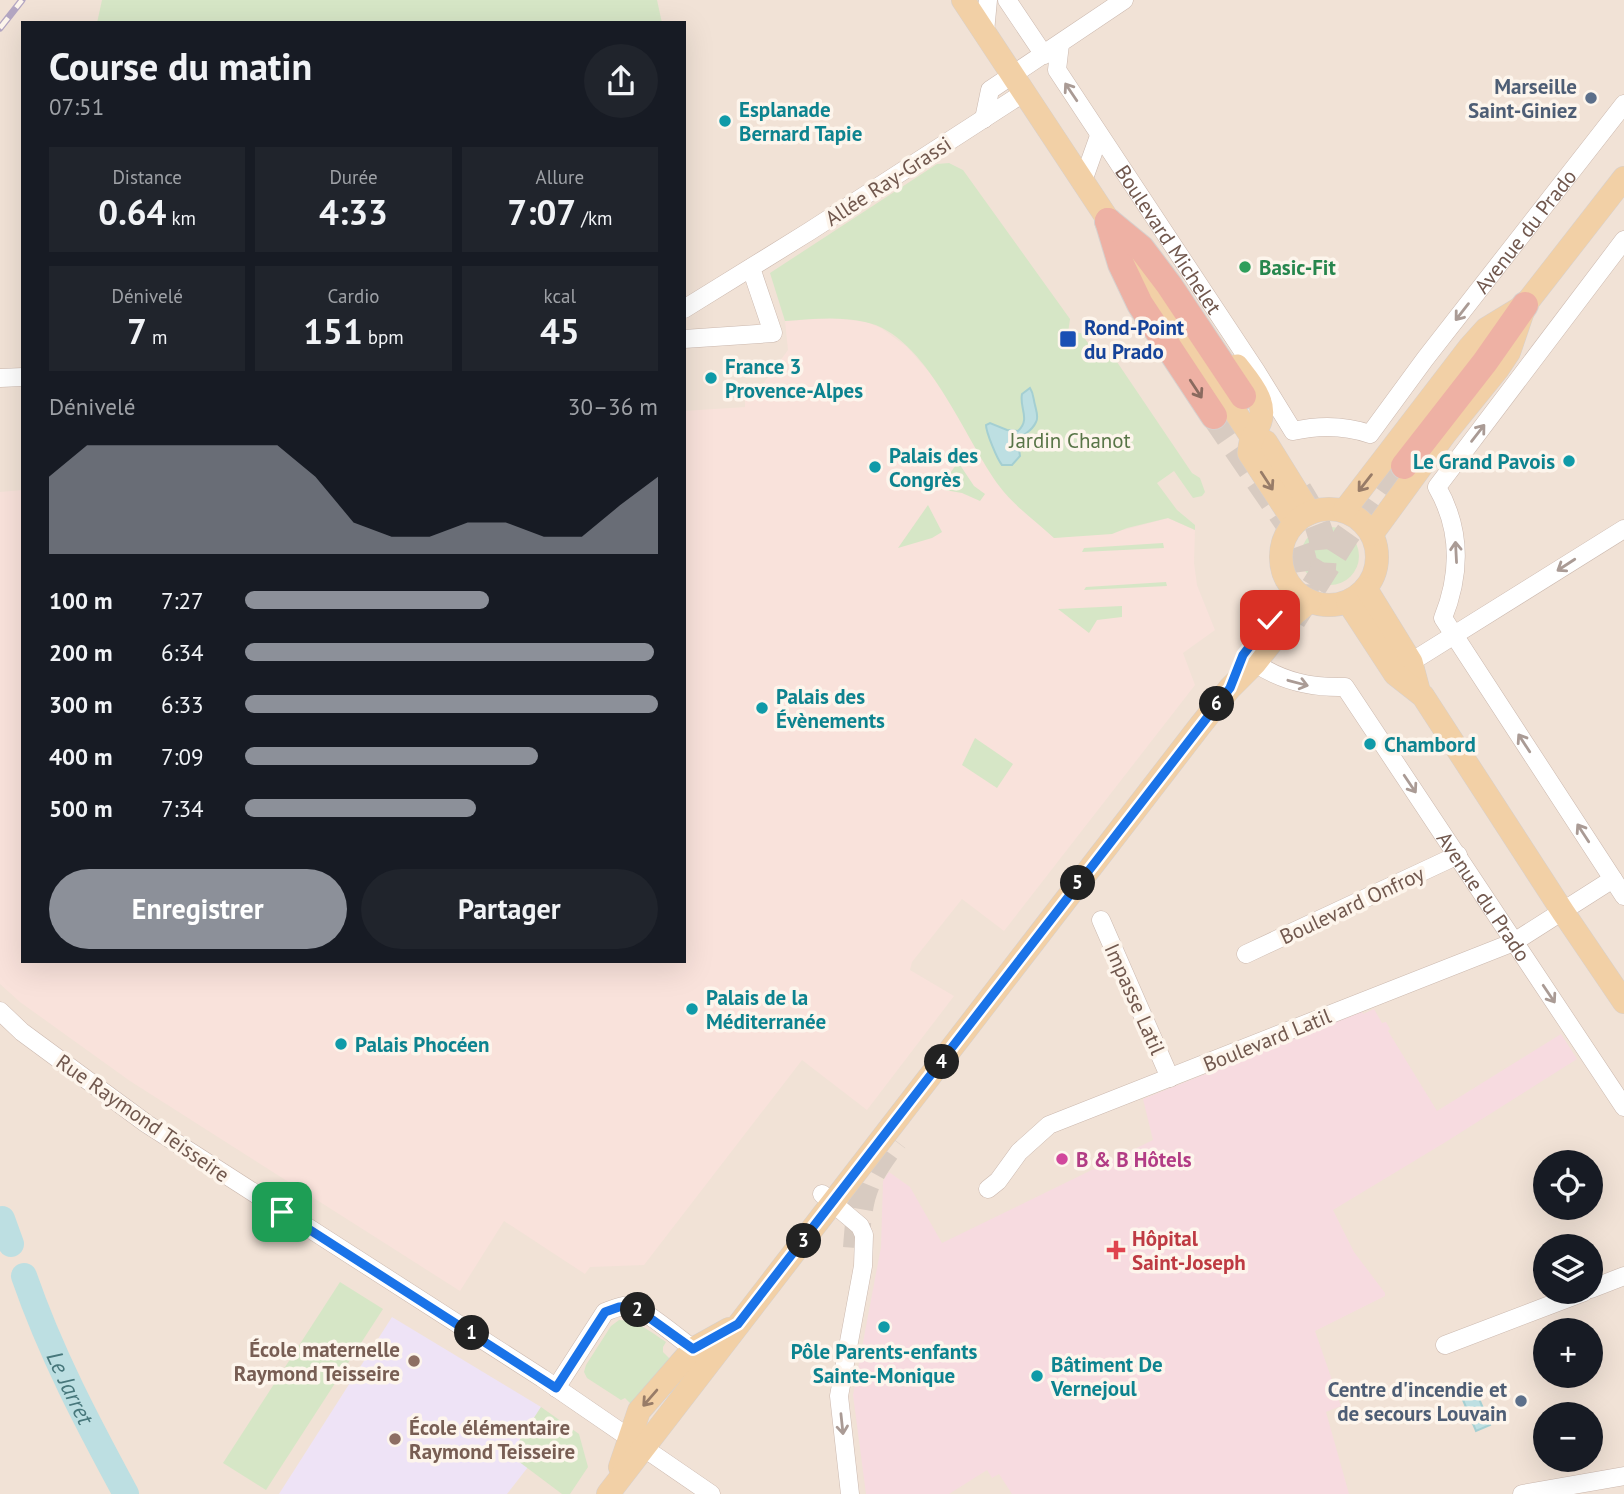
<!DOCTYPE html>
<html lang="fr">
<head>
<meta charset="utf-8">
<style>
	:root { --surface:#171b24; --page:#20242c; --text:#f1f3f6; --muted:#9ea1a6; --accent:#8c9099 }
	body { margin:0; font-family:"PT Sans",sans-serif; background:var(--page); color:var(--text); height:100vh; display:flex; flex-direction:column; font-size:26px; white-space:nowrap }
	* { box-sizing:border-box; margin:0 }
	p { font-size:23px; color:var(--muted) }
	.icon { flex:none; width:38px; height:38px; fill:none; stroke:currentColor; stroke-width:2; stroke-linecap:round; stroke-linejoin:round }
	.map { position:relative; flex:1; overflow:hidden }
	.side { position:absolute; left:21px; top:21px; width:665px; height:942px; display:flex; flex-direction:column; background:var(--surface); border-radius:0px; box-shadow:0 7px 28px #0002 }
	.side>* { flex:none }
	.controls { position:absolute; left:1533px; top:1150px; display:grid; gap:14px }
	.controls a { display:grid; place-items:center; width:70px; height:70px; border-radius:50%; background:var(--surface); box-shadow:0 7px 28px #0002; font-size:35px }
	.pin { position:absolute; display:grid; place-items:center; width:60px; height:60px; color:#fff; margin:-30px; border-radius:14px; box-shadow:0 4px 10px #0006 }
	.km { position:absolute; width:35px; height:35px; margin:-18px; border-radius:50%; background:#222; color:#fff; font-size:19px; line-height:35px; text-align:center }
	.round { display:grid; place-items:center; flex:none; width:74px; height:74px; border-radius:37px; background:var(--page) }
	.summary { display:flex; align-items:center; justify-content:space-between; height:119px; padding:0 28px }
	h1 { font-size:38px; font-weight:600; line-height:52px }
	.figures { display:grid; grid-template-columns:repeat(3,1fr); gap:10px; height:119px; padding:7px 28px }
	.figures div { display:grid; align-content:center; border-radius:0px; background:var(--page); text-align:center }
	.figures b { font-size:35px; font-weight:600 }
	.figures small { font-size:19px; font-weight:400 }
	.figures p { font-size:19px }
	.chart { height:196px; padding:14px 28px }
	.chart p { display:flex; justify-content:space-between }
	.chart svg { width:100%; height:126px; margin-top:7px; fill:var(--accent); opacity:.7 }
	.action { display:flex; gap:14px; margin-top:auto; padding:14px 28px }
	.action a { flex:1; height:80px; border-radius:42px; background:var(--accent); color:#fff; font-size:28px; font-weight:600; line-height:80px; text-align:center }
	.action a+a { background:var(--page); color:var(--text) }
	ul { padding:0 28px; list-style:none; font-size:23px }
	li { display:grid; grid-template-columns:112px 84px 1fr; align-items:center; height:52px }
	li i { height:18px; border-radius:9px; background:var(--accent) }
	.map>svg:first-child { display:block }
</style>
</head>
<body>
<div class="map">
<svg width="1624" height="1494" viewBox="0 0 1624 1494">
	<rect width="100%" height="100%" fill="#faf1e7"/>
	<path fill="#f1e2d6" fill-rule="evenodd" d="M0 0H1624V1494H0ZM23 23H684V961H23ZM1545 1162H1591V1208H1545ZM1545 1246H1591V1292H1545ZM1545 1330H1591V1376H1545ZM1545 1414H1591V1460H1545Z"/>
	<path fill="#f9e2db" d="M832 318 867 322 881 328 907 347 929 372 946 395 1002 490 1054 538 1123 530 1168 518 1195 530 1194 563 1197 585 1215 630 1183 653 1195 685 1004 931 962 899 912 962 910 970 954 996 867 1110 802 1060 644 1265 590 1267 585 1274 504 1221 460 1291 130 1081 20 1002 0 984V492L23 490V961H684V411L745 407V390L759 389 788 350 785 321Z"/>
	<path fill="#eee3f6" d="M392 1317 541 1407 510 1455 528 1467 507 1494H279Z"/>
	<path fill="#f7dbe0" d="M1374 1009 1382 1023 1386 1022 1390 1029 1388 1031 1437 1111 1561 1034 1577 1059 1444 1143 1333 1210 1354 1252 1385 1293V1296L1315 1331 1341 1406 1326 1412 1349 1494H1012L999 1474 992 1478 987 1470 949 1494H866L853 1395 881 1247 883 1181 889 1172 910 1187 942 1243 1153 1140 1143 1099 1362 1011 1363 1014Z"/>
	<g fill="#d6e6c6">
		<path d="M102 0H657L662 23H97Z"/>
		<path d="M949 163 963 170 1070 319 1068 333H1081L1102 363 1113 356 1192 473 1200 478 1205 492 1202 496 1193 498 1174 471 1157 483 1177 510 1195 525V530L1168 518 1127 528 1112 534 1054 538C1037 522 1014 506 1000 487 965 441 927 334 865 322 838 316 812 319 785 321L770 273 937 164Z"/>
		<path d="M958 462 974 486 985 494 980 501 962 493 939 489Z"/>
		<path d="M928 505 942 532 932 538 898 548Z"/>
		<circle cx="1330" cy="556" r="29"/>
		<path d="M1163 543 1164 548 1082 552 1084 548Z"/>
		<path d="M1166 582 1167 586 1084 590 1086 587Z"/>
		<path d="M1122 606V617L1097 620 1089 633 1058 609Z"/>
		<path d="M975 738 1013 764 997 788 962 765Z"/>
		<path d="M340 1282 383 1309 266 1490 223 1463Z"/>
		<path d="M619 1320C637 1320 651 1332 666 1342L663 1347V1352L670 1359 632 1405 625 1398 621 1400 587 1378 584 1372 586 1365 611 1326Z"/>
		<path d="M541 1407 579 1434 588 1467 570 1494H562L510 1455Z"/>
	</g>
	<g fill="#bddfe2" stroke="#a4cfd2" stroke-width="2">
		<path d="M1030 388C1034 394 1033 398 1035 405 1036 410 1039 417 1036 422 1029 438 1015 430 1020 456L1012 465H1002C997 459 986 432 986 425L990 423 1007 430 1018 431C1031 419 1019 408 1022 394Z"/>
		<path d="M1477 1394 1490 1425 1476 1431 1463 1400Z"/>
	</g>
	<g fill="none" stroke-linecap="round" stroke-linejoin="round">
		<g stroke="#bddfe2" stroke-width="26">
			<path d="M2 1219 11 1244"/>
			<path id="s1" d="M24 1276C51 1354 87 1422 126 1494"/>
		</g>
		<g stroke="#d8cbc1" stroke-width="26" stroke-dasharray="26 13" stroke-linecap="butt">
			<path d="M1214 416 1295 534C1304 557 1311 579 1303 604"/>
			<path d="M1299 490C1317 519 1328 541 1322 575"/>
			<path d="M1293 620 1346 536 1399 461"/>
			<path d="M856 1248C860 1195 862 1183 895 1140"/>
		</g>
		<defs>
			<g id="minor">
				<path d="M1007 0 1044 55"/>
				<path d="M985 32 988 0"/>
				<path id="s2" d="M1060 44 1057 70 1256 371 1293 431C1319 425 1344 425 1370 434L1425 359 1624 104"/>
				<path d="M984 119 990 90 1124 0"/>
				<path d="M1083 181 1099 136"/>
				<path d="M1624 240 1437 487C1461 529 1461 573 1443 618L1624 896"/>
				<path d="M684 309 810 231 1025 92"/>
				<path d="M684 339 773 333 751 268"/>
				<path d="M0 378 23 377"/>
				<path d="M1411 662 1624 529"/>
				<path id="s3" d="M1255 663C1283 682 1312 688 1345 687L1624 1107"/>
				<path d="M1101 920 1170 1078"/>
				<path d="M1246 954 1458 855"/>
				<path d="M0 1011 22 1032 147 1124 542 1378 711 1494"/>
				<path d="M988 1189 998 1181 1019 1152 1049 1125 1514 942 1613 879"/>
				<path d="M822 1194 860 1226 864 1235 863 1266 839 1396 850 1494"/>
				<path d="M1591 1289 1624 1276"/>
				<path d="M1445 1345 1584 1292"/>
				<path d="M556 1388 605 1312C613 1309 624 1304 633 1306 643 1309 683 1341 693 1349V1359"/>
				<path d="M1522 1494 1624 1476"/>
			</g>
			<g id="major">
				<path d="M963 0 1251 436 1266 442 1310 513"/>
				<path d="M1237 366C1250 383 1270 404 1258 427 1252 440 1251 436 1249 453L1295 523"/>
				<circle cx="1329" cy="557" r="48"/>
				<path d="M1344 511 1469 348 1486 329 1522 307"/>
				<path d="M1372 534 1445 434 1497 370 1509 352 1525 305 1624 178"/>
				<path d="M1366 589 1411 662 1419 692"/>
				<path d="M1348 602 1395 674 1423 696 1563 912 1624 1002"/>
				<path d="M620 1467 639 1411 693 1349 729 1329"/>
				<path d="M608 1494 1199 727 1230 688 1255 663 1294 614 1310 601"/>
			</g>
			<g id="highway">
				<path d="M1108 221 1121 264 1140 304 1214 416"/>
				<path d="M1108 221 1141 248 1169 285 1243 396"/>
				<path d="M1404 466 1485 362 1525 305"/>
			</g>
		</defs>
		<use href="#minor" stroke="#cbb8ae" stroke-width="19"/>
		<use href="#major" stroke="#d7d0cd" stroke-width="24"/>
		<use href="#highway" stroke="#d7d0cd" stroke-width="28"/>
		<use href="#minor" stroke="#fff" stroke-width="18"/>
		<use href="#major" stroke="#f2d0a6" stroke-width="23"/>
		<use href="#highway" stroke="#eeb1a4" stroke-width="26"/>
		<defs>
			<path id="rail" d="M0 28 22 0"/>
		</defs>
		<use href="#rail" stroke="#b3a6c2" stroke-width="7"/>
		<use href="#rail" stroke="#fdf5ec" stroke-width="4.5" stroke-dasharray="13" stroke-linecap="butt"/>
	</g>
	<defs><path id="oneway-shaft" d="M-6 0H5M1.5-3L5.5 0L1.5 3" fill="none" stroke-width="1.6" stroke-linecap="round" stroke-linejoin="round" transform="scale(1.75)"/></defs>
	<g stroke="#aa9b95">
		<use href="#oneway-shaft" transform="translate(1071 92) rotate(-124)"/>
		<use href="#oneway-shaft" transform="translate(1462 312) rotate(128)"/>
		<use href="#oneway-shaft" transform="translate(1478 433) rotate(-52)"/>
		<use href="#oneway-shaft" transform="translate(1456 552) rotate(-93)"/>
		<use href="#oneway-shaft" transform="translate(1566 565) rotate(147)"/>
		<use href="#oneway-shaft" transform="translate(1298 683) rotate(15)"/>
		<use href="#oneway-shaft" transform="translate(1524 743) rotate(-123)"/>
		<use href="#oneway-shaft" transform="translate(1410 784) rotate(56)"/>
		<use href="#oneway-shaft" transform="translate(1583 833) rotate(-123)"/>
		<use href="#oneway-shaft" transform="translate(1549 994) rotate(56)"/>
		<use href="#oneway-shaft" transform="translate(842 1424) rotate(84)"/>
	</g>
	<use stroke="#8a6a5f" href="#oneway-shaft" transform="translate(1196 389) rotate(57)"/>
	<g stroke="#987c68">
		<use href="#oneway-shaft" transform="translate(1267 481) rotate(57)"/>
		<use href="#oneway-shaft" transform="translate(1365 483) rotate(128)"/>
		<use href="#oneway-shaft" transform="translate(650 1398) rotate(131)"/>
	</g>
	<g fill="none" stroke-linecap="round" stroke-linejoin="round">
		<defs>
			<path id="route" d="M282 1212 556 1388 605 1312 619 1307 633 1306 693 1349 738 1324 1230 688 1243 655 1270 620"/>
		</defs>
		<use href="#route" stroke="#fff" stroke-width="14"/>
		<use href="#route" stroke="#1a73e8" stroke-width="9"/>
	</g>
	<g fill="#5c6f8a" stroke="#fdf5ec" stroke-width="2.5">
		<circle cx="1591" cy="98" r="7"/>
		<circle cx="1521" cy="1401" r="7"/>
	</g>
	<g fill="#0f9aa8" stroke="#fdf5ec" stroke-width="2.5">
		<circle cx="725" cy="121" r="7"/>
		<circle cx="711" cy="378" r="7"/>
		<circle cx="1569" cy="461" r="7"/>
		<circle cx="875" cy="467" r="7"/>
		<circle cx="762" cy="708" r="7"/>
		<circle cx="1370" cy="744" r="7"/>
		<circle cx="692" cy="1009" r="7"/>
		<circle cx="341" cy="1044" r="7"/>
		<circle cx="884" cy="1327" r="7"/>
		<circle cx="1037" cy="1376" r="7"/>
	</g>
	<circle fill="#2e9e5b" stroke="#fdf5ec" stroke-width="2.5" cx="1245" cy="267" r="7"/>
	<rect fill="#1a4fb4" stroke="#fdf5ec" stroke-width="2.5" x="1059" y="330" width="18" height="18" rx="3.5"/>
	<circle fill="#d1479c" stroke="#fdf5ec" stroke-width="2.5" cx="1062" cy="1159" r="7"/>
	<path fill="#e0444e" stroke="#fdf5ec" stroke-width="2.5" d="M1112.5 1239.5h7v7h7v7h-7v7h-7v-7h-7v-7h7z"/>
	<g fill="#8d6e63" stroke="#fdf5ec" stroke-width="2.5">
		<circle cx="414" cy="1361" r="7"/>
		<circle cx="395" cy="1439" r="7"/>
	</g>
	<g text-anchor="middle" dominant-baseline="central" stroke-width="7" stroke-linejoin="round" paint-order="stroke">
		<g font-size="21" font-weight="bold" fill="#4e5e75" stroke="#fdf5ec" text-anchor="end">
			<text x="1577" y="86">Marseille<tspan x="1577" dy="24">Saint-Giniez</tspan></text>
			<text x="1507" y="1389">Centre d'incendie et<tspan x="1507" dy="24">de secours Louvain</tspan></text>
		</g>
		<g font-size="21" font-weight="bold" fill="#0d838f" stroke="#fdf5ec" text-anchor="start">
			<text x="739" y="109">Esplanade<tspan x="739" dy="24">Bernard Tapie</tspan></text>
			<text x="725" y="366">France 3<tspan x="725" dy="24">Provence-Alpes</tspan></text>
			<text x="889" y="455">Palais des<tspan x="889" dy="24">Congrès</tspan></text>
			<text x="1555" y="461" text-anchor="end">Le Grand Pavois</text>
			<text x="776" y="696">Palais des<tspan x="776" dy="24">Évènements</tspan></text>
			<text x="1384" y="744">Chambord</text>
			<text x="706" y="997">Palais de la<tspan x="706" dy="24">Méditerranée</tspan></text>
			<text x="355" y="1044">Palais Phocéen</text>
			<text x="884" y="1351" text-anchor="middle">Pôle Parents-enfants<tspan x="884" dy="24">Sainte-Monique</tspan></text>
			<text x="1051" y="1364">Bâtiment De<tspan x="1051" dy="24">Vernejoul</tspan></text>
		</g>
		<g font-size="21" fill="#71584e" stroke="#fdf5ec">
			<text transform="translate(888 181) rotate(-33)">Allée Ray-Grassi</text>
			<text stroke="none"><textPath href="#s2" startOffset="791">Avenue du Prado</textPath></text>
			<text stroke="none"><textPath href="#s2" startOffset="229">Boulevard Michelet</textPath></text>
			<text stroke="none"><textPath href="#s3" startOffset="346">Avenue du Prado</textPath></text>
			<text transform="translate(1352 905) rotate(-25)">Boulevard Onfroy</text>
			<text transform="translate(1135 999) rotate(66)">Impasse Latil</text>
			<text transform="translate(1267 1040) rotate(-22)">Boulevard Latil</text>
			<text transform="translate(143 1118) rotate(35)">Rue Raymond Teisseire</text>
		</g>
		<g font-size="21" font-weight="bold" fill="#27864d" stroke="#fdf5ec" text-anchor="start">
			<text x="1259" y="267">Basic-Fit</text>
		</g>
		<g font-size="21" font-weight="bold" fill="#164399" stroke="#fdf5ec" text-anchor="start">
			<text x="1084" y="327">Rond-Point<tspan x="1084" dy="24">du Prado</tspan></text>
		</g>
		<g font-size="21" fill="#587547" stroke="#fdf5ec">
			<text x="1070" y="440">Jardin Chanot</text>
		</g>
		<g font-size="21" font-weight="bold" fill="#b23c85" stroke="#fdf5ec" text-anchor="start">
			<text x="1076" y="1159">B &amp; B Hôtels</text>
		</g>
		<g font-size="21" font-weight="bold" fill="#be3a42" stroke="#fdf5ec" text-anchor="start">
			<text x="1132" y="1238">Hôpital<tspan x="1132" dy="24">Saint-Joseph</tspan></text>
		</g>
		<g font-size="21" font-weight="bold" fill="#785e54" stroke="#fdf5ec" text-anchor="end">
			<text x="400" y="1349">École maternelle<tspan x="400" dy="24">Raymond Teisseire</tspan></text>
			<text x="409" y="1427" text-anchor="start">École élémentaire<tspan x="409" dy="24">Raymond Teisseire</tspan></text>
		</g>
		<g font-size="23" font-style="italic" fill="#47777b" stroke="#fdf5ec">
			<text stroke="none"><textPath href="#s1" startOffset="121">Le Jarret</textPath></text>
		</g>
	</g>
</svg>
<div class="controls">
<a><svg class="icon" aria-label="locate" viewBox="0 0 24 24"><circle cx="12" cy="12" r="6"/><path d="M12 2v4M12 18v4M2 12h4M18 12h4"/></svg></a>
<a><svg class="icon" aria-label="layers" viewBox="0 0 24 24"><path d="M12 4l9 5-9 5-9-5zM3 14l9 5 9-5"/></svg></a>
<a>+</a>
<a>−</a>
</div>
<div class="pin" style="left:282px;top:1212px;background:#1e9e55"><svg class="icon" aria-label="arrive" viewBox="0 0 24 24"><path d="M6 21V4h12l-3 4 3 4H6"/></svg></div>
<div class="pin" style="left:1270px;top:620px;background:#d93025"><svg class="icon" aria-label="check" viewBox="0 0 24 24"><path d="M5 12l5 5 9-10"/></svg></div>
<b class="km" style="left:472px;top:1333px">1</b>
<b class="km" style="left:638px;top:1310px">2</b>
<b class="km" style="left:804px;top:1241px">3</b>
<b class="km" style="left:942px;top:1062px">4</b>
<b class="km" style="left:1078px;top:883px">5</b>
<b class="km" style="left:1217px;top:704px">6</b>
<section class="side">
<div class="summary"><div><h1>Course du matin</h1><p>07:51</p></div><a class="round"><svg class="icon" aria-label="share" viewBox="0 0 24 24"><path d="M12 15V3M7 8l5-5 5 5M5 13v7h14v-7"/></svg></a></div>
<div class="figures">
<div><p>Distance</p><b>0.64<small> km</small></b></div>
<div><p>Durée</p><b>4:33</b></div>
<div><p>Allure</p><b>7:07<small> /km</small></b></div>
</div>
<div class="figures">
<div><p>Dénivelé</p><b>7<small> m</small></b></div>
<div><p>Cardio</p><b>151<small> bpm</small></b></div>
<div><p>kcal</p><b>45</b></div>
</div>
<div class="chart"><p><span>Dénivelé</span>30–36 m</p>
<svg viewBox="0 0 160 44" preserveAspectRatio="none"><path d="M0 44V17L10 6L20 6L30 6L40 6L50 6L60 6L70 17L80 33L90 38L100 38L110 33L120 33L130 38L140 38L150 27L160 17V44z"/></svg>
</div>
<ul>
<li><b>100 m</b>7:27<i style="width:59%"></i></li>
<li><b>200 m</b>6:34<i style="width:99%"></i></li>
<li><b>300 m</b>6:33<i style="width:100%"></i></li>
<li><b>400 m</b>7:09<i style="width:71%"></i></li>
<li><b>500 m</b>7:34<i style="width:56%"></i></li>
</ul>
<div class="action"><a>Enregistrer</a><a>Partager</a></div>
</section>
</div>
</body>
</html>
